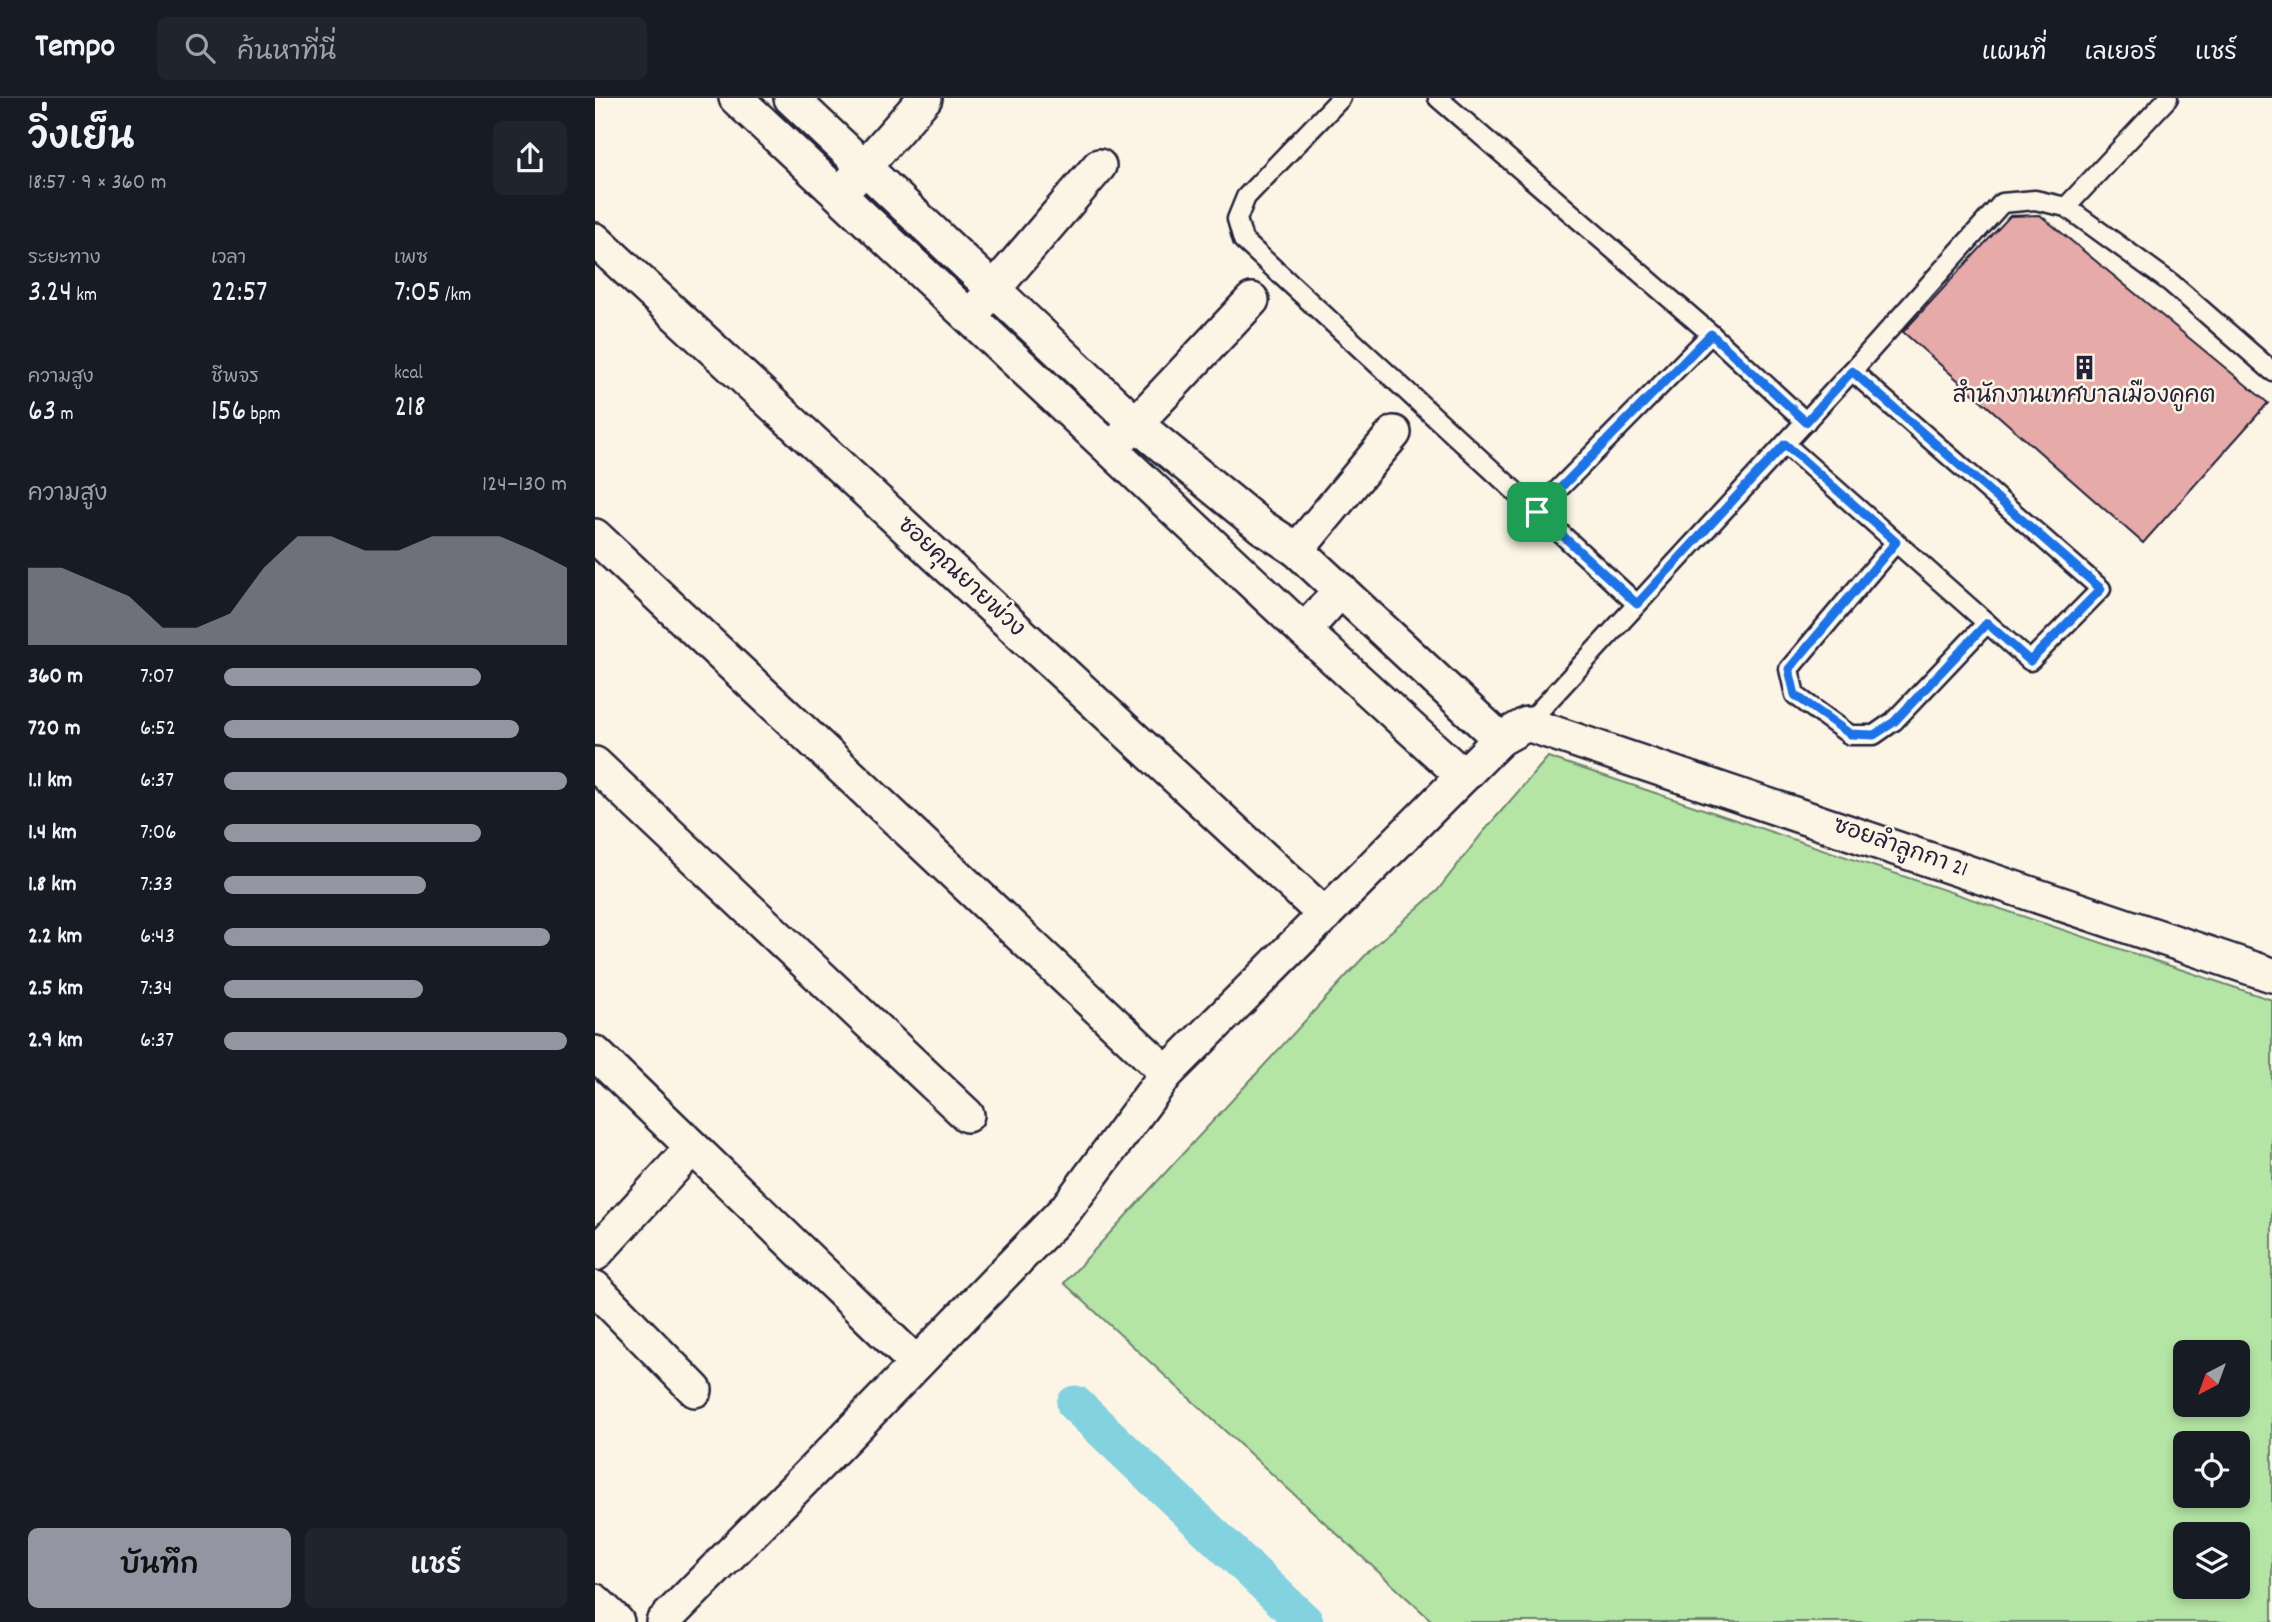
<!DOCTYPE html>
<html lang="th">
<head>
<meta charset="utf-8">
<style>
	:root { --surface:#171b24; --page:#20242c; --text:#f1f3f6; --muted:#9ea1a6; --line:#363941; --accent:#9495a2 }
	body { margin:0; font-family:Dekko,"Playpen Sans Thai",sans-serif; background:var(--page); color:var(--text); height:100vh; display:flex; flex-direction:column; font-size:26px; white-space:nowrap }
	* { box-sizing:border-box; margin:0 }
	p { font-size:23px; color:var(--muted) }
	.icon { flex:none; width:38px; height:38px; fill:none; stroke:currentColor; stroke-width:2; stroke-linecap:round; stroke-linejoin:round }
	.map { position:relative; flex:1; overflow:hidden }
	.panel { display:flex; flex-direction:column; background:var(--surface); width:595px }
	.panel>* { flex:none }
	.needle { width:46px; rotate:221deg }
	.controls { position:absolute; left:1578px; top:1242px; display:grid; gap:14px }
	.controls a { display:grid; place-items:center; width:77px; height:77px; border-radius:10px; background:var(--surface); box-shadow:0 4px 10px #0003; font-size:35px }
	.pin { position:absolute; display:grid; place-items:center; width:60px; height:60px; color:#fff; margin:-30px; border-radius:14px; box-shadow:0 4px 10px #0006 }
	.round { display:grid; place-items:center; flex:none; width:74px; height:74px; border-radius:10px; background:var(--page) }
	.overview { display:flex; align-items:center; justify-content:space-between; height:119px; padding:0 28px }
	h1 { font-size:38px; font-weight:600; line-height:52px }
	.figures { display:grid; grid-template-columns:repeat(3,1fr); gap:10px; height:119px; padding:7px 28px }
	.figures div { display:grid; align-content:center }
	.figures b { font-size:30px; font-weight:600 }
	.figures small { font-size:19px; font-weight:400 }
	.figures p { font-size:19px }
	.chart { height:196px; padding:14px 28px }
	.chart p { display:flex; justify-content:space-between }
	.chart svg { width:100%; height:126px; margin-top:7px; fill:var(--accent); opacity:.7 }
	.primary-button { display:flex; gap:14px; margin-top:auto; padding:14px 28px }
	.primary-button a { flex:1; height:80px; border-radius:10px; background:var(--accent); color:#111; font-size:28px; font-weight:600; line-height:80px; text-align:center }
	.primary-button a+a { background:var(--page); color:var(--text) }
	ul { padding:0 28px; list-style:none; font-size:23px }
	li { display:grid; grid-template-columns:112px 84px 1fr; align-items:center; height:52px }
	li i { height:18px; border-radius:9px; background:var(--accent) }
	header { display:flex; align-items:center; gap:42px; box-sizing:border-box; height:98px; padding:0 35px; background:var(--surface); border-bottom:2px solid var(--line) }
	header strong { font-size:33px }
	nav { display:flex; gap:38px; margin-inline-start:auto; font-size:24px }
	.search { width:490px; height:63px; background:var(--page); display:flex; align-items:center; gap:18px; box-sizing:border-box; padding:0 24px; border-radius:10px; color:var(--muted); font-size:26px }
	main { display:flex; flex:1; min-height:0 }
	.map>svg:first-child { display:block }
</style>
</head>
<body>
<header>
<strong>Tempo</strong>
<div class="search"><svg class="icon" aria-label="search" viewBox="0 0 24 24"><circle cx="10" cy="10" r="6"/><path d="M15 15l6 6"/></svg>ค้นหาที่นี่</div>
<nav><a>แผนที่</a><a>เลเยอร์</a><a>แชร์</a></nav>
</header>
<main>
<section class="panel">
<div class="overview"><div><h1>วิ่งเย็น</h1><p>18:57 · 9 × 360 m</p></div><a class="round"><svg class="icon" aria-label="share" viewBox="0 0 24 24"><path d="M12 15V3M7 8l5-5 5 5M5 13v7h14v-7"/></svg></a></div>
<div class="figures">
<div><p>ระยะทาง</p><b>3.24<small> km</small></b></div>
<div><p>เวลา</p><b>22:57</b></div>
<div><p>เพซ</p><b>7:05<small> /km</small></b></div>
</div>
<div class="figures">
<div><p>ความสูง</p><b>63<small> m</small></b></div>
<div><p>ชีพจร</p><b>156<small> bpm</small></b></div>
<div><p>kcal</p><b>218</b></div>
</div>
<div class="chart"><p><span>ความสูง</span>124–130 m</p>
<svg viewBox="0 0 160 44" preserveAspectRatio="none"><path d="M0 44V17L10 17L20 22L30 27L40 38L50 38L60 33L70 17L80 6L90 6L100 11L110 11L120 6L130 6L140 6L150 11L160 17V44z"/></svg>
</div>
<ul>
<li><b>360 m</b>7:07<i style="width:75%"></i></li>
<li><b>720 m</b>6:52<i style="width:86%"></i></li>
<li><b>1.1 km</b>6:37<i style="width:100%"></i></li>
<li><b>1.4 km</b>7:06<i style="width:75%"></i></li>
<li><b>1.8 km</b>7:33<i style="width:59%"></i></li>
<li><b>2.2 km</b>6:43<i style="width:95%"></i></li>
<li><b>2.5 km</b>7:34<i style="width:58%"></i></li>
<li><b>2.9 km</b>6:37<i style="width:100%"></i></li>
</ul>
<div class="primary-button"><a>บันทึก</a><a>แชร์</a></div>
</section>
<div class="map">
<svg width="1677" height="1524" viewBox="0 0 1677 1524">
	<rect width="100%" height="100%" fill="#fcf5e5"/>
	<filter id="ink" filterUnits="userSpaceOnUse"><feTurbulence type="fractalNoise" baseFrequency=".0143" numOctaves="2"/><feDisplacementMap in="SourceGraphic" scale="14" xChannelSelector="R" yChannelSelector="G"/><feConvolveMatrix kernelMatrix="1 2 1 2 8 2 1 2 1" color-interpolation-filters="sRGB"/></filter>
	<g filter="url(#ink)">
		<path fill="#b4e5a4" stroke="#6b8470" stroke-width="2" fill-rule="evenodd" d="M953 659 1677 902V1524H838L469 1185 777 850 842 793 889 733ZM1591 1255H1643V1307H1591ZM1591 1346H1643V1398H1591ZM1591 1437H1643V1489H1591Z"/>
		<g fill="none" stroke-linecap="round" stroke-linejoin="round">
			<path stroke="#83d2e0" stroke-width="37" d="M480 1306 710 1524"/>
		</g>
		<path fill="#e6aaa8" stroke="#22223b" stroke-width="2" d="M1445 117 1673 305 1548 445 1308 234 1415 118Z"/>
		<g fill="none" stroke-linecap="round" stroke-linejoin="round">
			<defs>
				<g id="lane">
					<path d="M746 0 651 99 642 121 648 142 1042 506"/>
					<path d="M843 0 1116 236 1211 324"/>
					<path d="M1471 109 1573 0"/>
					<path d="M1190 346 1435 563 1506 491 1257 273"/>
					<path d="M941 414 1116 236"/>
					<path d="M1301 444 1194 571 1200 597 1255 637H1279L1299 623 1392 525"/>
					<path d="M932 626 1257 273 1407 105 1440 102 1471 109 1576 185 1677 273"/>
				</g>
				<g id="street">
					<path d="M141 0 709 533 868 678"/>
					<path d="M196 0 541 326 667 429 702 452 905 641"/>
					<path d="M255 85 330 0"/>
					<path d="M0 142 730 817"/>
					<path d="M385 207 504 68"/>
					<path d="M527 340 657 202"/>
					<path d="M0 438 572 975"/>
					<path d="M702 452 799 335"/>
					<path d="M709 533 746 492"/>
					<path d="M0 666 372 1017"/>
					<path d="M0 955 321 1265"/>
					<path d="M0 1156 97 1050"/>
					<path d="M0 1190 100 1292"/>
					<path d="M0 1503 22 1524"/>
					<path d="M68 1524 245 1345 471 1111 572 975 905 641 932 626 1677 877"/>
				</g>
			</defs>
			<use href="#lane" stroke="#22223b" stroke-width="23"/>
			<use href="#street" stroke="#22223b" stroke-width="38"/>
			<use href="#lane" stroke="#fcf5e5" stroke-width="18"/>
			<use href="#street" stroke="#fcf5e5" stroke-width="33"/>
		</g>
	</g>
	<g fill="none" stroke-linecap="round" stroke-linejoin="round" filter="url(#ink)">
		<defs>
			<path id="route" d="M1116 236 1211 324 1257 273 1506 491 1435 563 1392 525 1299 624 1279 637 1255 636 1200 597 1194 571 1301 444 1190 346 1042 506 942 414Z"/>
		</defs>
		<use href="#route" stroke="#fff" stroke-width="14"/>
		<use href="#route" stroke="#1a73e8" stroke-width="9"/>
	</g>
	<defs>
		<symbol id="building-bare" viewBox="-9 -9 18 18"><path d="M-4-6H4V6H1V3H-1V6H-4ZM-2.5-4.3h1.7v1.8h-1.7ZM.8-4.3h1.7v1.8H.8ZM-2.5-1h1.7V.8h-1.7ZM.8-1h1.7V.8H.8Z" fill="#22223b" stroke="#fcf5e5" stroke-width="2.5" paint-order="stroke"/></symbol>
	</defs>
	<g fill-rule="evenodd">
		<use href="#building-bare" x="1472" y="252" width="35" height="35"/>
	</g>
	<g text-anchor="middle" dominant-baseline="central" stroke-width="5" stroke-linejoin="round" paint-order="stroke">
		<g font-size="23" fill="#22223b" stroke="#fcf5e5">
			<text x="1489" y="299">สำนักงานเทศบาลเมืองคูคต</text>
		</g>
		<g font-size="23" fill="#22223b" stroke="#fcf5e5">
			<text transform="translate(365 480) rotate(43)">ซอยคุณยายพ่วง</text>
			<text transform="translate(1305 751) rotate(19)">ซอยลำลูกกา 21</text>
		</g>
	</g>
</svg>
<div class="controls">
<a><svg class="needle" viewBox="-14 -14 28 28"><path d="M0-13l5 13h-10z" fill="#e53935"/><path d="M0 13l5-13h-10z" fill="#9ea1a6"/></svg></a>
<a><svg class="icon" aria-label="locate" viewBox="0 0 24 24"><circle cx="12" cy="12" r="6"/><path d="M12 2v4M12 18v4M2 12h4M18 12h4"/></svg></a>
<a><svg class="icon" aria-label="layers" viewBox="0 0 24 24"><path d="M12 4l9 5-9 5-9-5zM3 14l9 5 9-5"/></svg></a>
</div>
<div class="pin" style="left:942px;top:414px;background:#1e9e55"><svg class="icon" aria-label="arrive" viewBox="0 0 24 24"><path d="M6 21V4h12l-3 4 3 4H6"/></svg></div>
</div>
</main>
</body>
</html>
